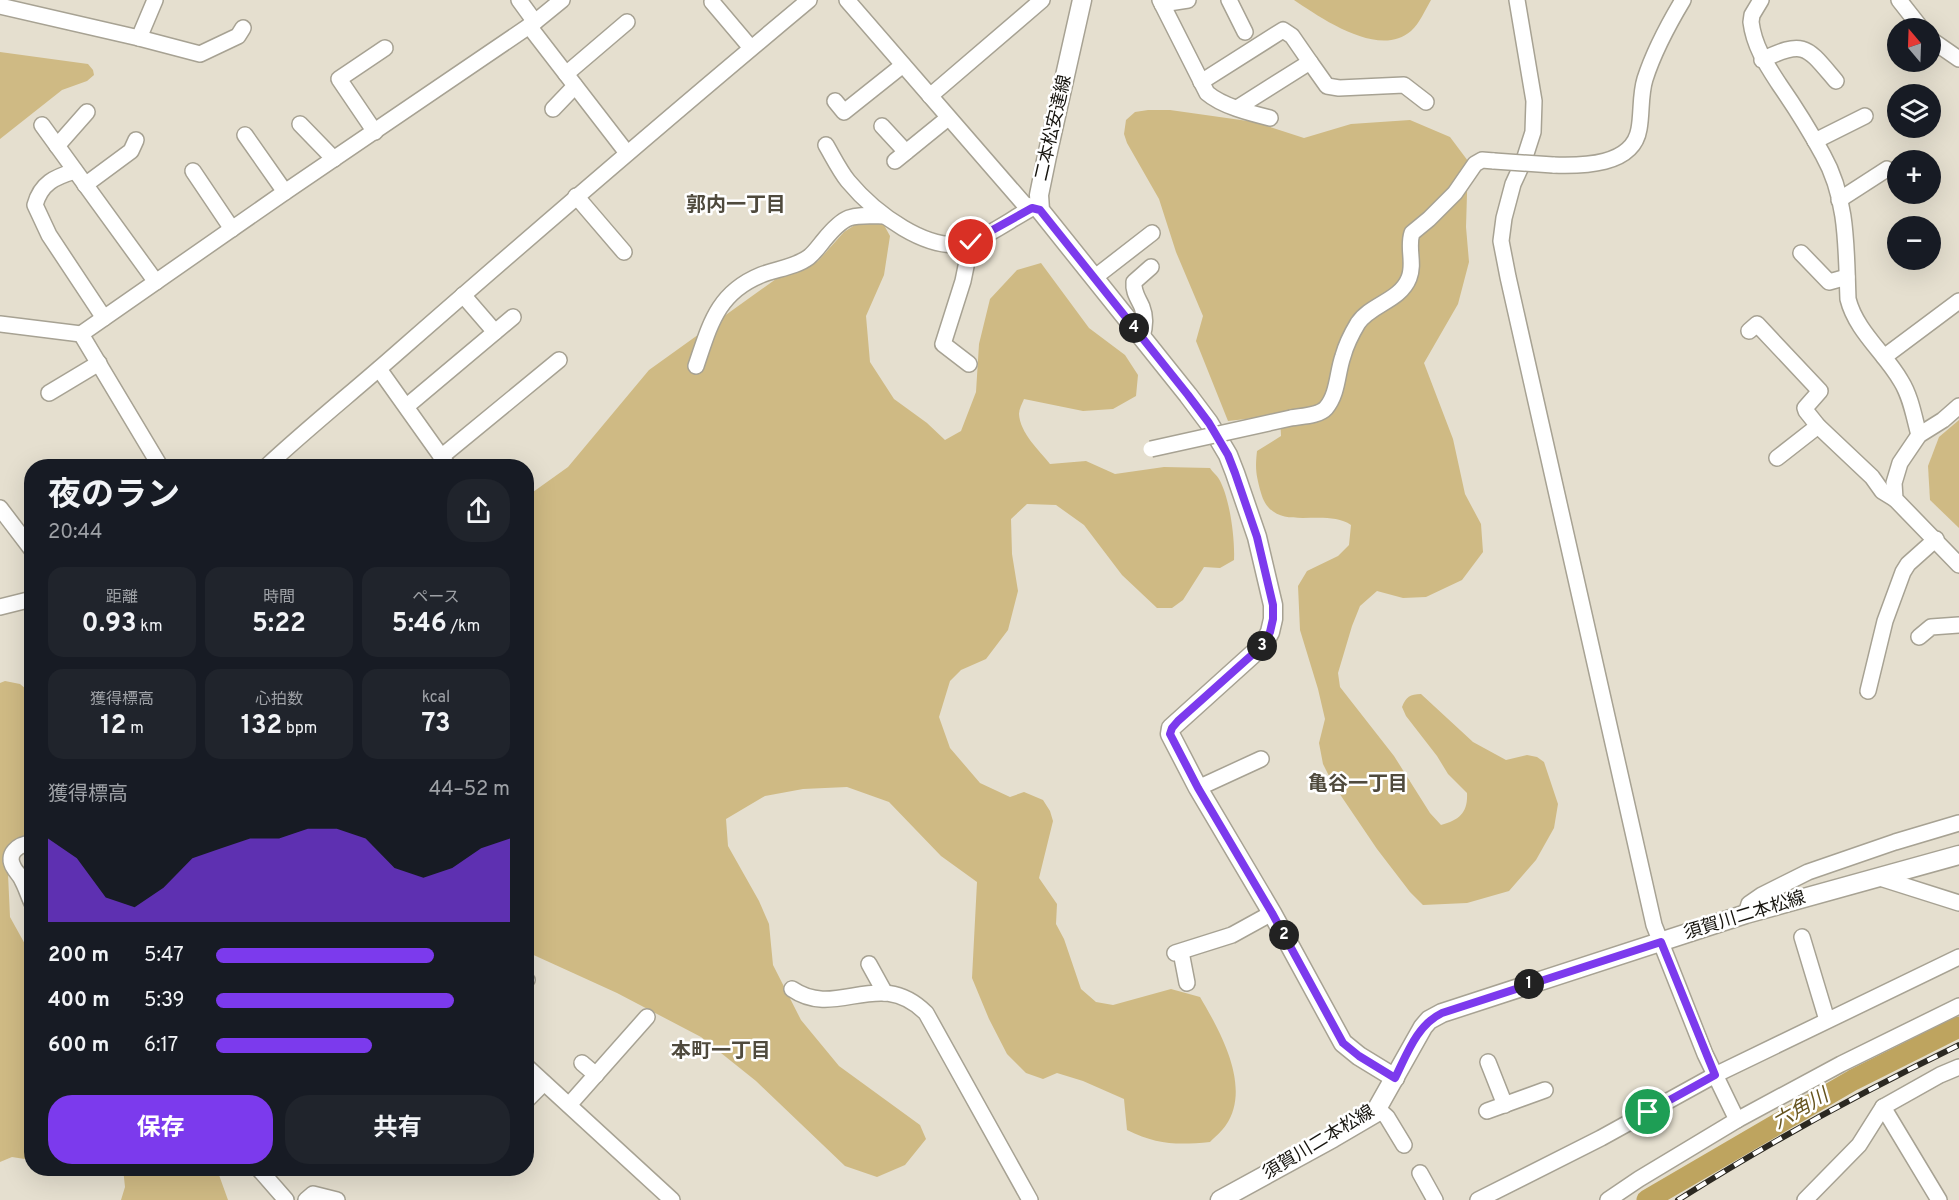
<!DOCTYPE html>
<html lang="ja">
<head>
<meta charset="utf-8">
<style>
	:root { --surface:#171b24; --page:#20242c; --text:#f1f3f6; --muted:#9ea1a6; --accent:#7c3aed }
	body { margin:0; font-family:Overpass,"Noto Sans JP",sans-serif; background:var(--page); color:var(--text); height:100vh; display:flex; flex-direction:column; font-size:22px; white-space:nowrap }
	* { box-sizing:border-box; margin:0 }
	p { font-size:20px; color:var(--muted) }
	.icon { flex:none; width:33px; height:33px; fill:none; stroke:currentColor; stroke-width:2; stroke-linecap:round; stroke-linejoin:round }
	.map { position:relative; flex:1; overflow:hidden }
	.details { position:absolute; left:24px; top:459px; width:510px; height:717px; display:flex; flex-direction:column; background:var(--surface); border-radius:24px; box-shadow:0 6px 24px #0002 }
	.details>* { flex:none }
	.needle { width:39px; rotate:341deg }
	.tools { position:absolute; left:1887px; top:18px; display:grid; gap:12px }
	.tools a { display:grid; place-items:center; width:54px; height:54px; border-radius:50%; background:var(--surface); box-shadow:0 6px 24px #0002; font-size:30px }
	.pin { position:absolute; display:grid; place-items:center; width:51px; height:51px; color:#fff; margin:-26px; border:3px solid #fff; border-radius:50%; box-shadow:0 2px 6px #0007 }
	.km { position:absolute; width:30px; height:30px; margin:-15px; border-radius:50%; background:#222; color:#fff; font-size:16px; line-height:30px; text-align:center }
	.round { display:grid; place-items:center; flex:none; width:63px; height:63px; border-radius:24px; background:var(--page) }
	.overview { display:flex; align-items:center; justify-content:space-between; height:102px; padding:0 24px }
	h1 { font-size:33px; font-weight:700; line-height:45px }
	.stats { display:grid; grid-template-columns:repeat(3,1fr); gap:9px; height:102px; padding:6px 24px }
	.stats div { display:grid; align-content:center; border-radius:15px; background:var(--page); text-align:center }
	.stats b { font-size:26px; font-weight:700 }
	.stats small { font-size:16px; font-weight:400 }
	.stats p { font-size:16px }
	.chart { height:168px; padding:12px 24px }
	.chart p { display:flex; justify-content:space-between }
	.chart svg { width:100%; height:108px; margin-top:6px; fill:var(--accent); opacity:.7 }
	.primary-button { display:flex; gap:12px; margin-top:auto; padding:12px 24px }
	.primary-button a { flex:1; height:69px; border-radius:24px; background:var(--accent); color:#fff; font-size:24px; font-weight:700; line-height:69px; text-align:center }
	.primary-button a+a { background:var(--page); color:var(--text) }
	ul { padding:0 24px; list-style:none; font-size:20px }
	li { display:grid; grid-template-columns:96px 72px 1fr; align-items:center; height:45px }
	li i { height:15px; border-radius:8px; background:var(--accent) }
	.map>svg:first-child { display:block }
</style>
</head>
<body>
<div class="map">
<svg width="1959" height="1200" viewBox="0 0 1959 1200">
	<rect width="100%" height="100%" fill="#e5dfcf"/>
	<g fill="#cfba84">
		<path d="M1294 0H1431C1425 10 1420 23 1411 31 1379 59 1321 18 1294 0Z"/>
		<path d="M0 52 88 64 93 70 94 75 87 81 62 90 0 139Z"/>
		<path d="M1148 110H1170L1255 122 1304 138 1351 124 1410 120 1450 137 1468 161 1466 227 1469 262 1458 304 1424 363 1453 439 1465 494 1481 524 1483 552 1462 580 1426 597 1403 598 1377 591 1360 606 1352 626 1338 673 1340 687 1394 756 1430 813 1441 825C1460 820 1468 812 1467 793L1448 774 1437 756 1406 716 1402 707C1406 697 1410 694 1421 694L1473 742 1506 760 1527 755 1537 757 1544 762 1558 804 1554 828 1536 860 1509 891 1467 903 1423 905 1410 892 1377 849 1333 784 1323 764 1319 743 1325 719 1318 689 1300 630 1298 586 1307 571 1338 556 1349 545 1351 525C1323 506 1273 536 1261 493 1256 475 1255 469 1257 451L1281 436 1280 415 1228 421 1196 341 1203 316 1176 252 1159 199 1127 143 1124 134 1126 120 1135 112Z"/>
		<path d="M874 220 884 225 890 236 884 275 866 316 870 362 894 399 927 423 945 440 961 431 976 392 979 344 990 299 1017 270 1041 263 1089 328 1125 355 1138 375 1136 396 1113 409 1083 411 1024 399C1022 404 1019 409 1019 414 1020 433 1039 450 1050 464L1086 461 1115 474 1164 467 1210 468C1212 472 1217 475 1219 479 1230 498 1235 539 1234 560L1220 568 1204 567 1183 600 1172 608H1157L1122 575 1084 525 1056 505 1027 504 1011 519 1012 554 1018 591 1008 630 986 659 961 670 950 681 939 717 950 748 980 783 1010 797 1024 792 1043 800 1050 811 1053 821 1039 878 1057 904 1056 924 1064 939 1081 989 1096 1002 1113 1005 1171 989 1200 997C1220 1031 1252 1087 1226 1125 1222 1131 1215 1137 1210 1142 1178 1145 1157 1145 1127 1130L1124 1099 1083 1081 1057 1073 1043 1079 1026 1073 1007 1054 989 1019 972 978 977 882 941 856 889 802 847 787 803 789 765 796 726 819 728 846 759 901 769 924 773 965 801 1020 839 1066 920 1125 926 1139 905 1165 877 1177 845 1166 756 1081 701 1037 617 993 527 952 526 497 568 467 649 370 776 279 818 261 844 232 858 223Z"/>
		<path d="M1959 420V528L1930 500 1928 466 1939 437Z"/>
		<path d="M5 681 20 684 32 694 31 834C19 836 12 840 5 850L8 874 10 917 31 955V1160L12 1157 0 1162V683Z"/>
		<path d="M123 1168 211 1169 219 1175 228 1200H121L125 1187Z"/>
	</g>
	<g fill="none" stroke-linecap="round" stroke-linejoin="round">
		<path stroke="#bea45f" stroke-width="21" d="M1647 1200 1853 1080 1959 1027"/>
		<defs>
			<g id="minor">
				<path d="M519 0 535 22"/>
				<path d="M847 0 1024 204 1040 210"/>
				<path d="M1160 0 1207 93C1222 106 1250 113 1270 118"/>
				<path d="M1229 0 1245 32"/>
				<path d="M1517 0 1534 101 1533 132 1524 160 1513 184 1504 218 1501 241 1508 277 1654 925 1705 1054 1737 1120 1639 1179 1608 1200"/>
				<path d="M1761 0 1752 15 1751 22C1754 46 1766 64 1779 84 1795 107 1810 131 1823 155 1848 199 1846 250 1848 299 1856 331 1885 353 1901 381 1911 397 1914 417 1919 435"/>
				<path d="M1899 0 1921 28"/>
				<path d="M712 2 751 48"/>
				<path d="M1162 4 1188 0"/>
				<path d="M0 6 139 38 200 54 238 36 243 28"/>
				<path d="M529 26 627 153"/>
				<path d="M139 38 155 0"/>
				<path d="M1930 39 1959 59"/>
				<path d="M1762 60C1805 39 1807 47 1836 81"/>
				<path d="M1310 62 1327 86 1339 88 1404 85 1426 102"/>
				<path d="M566 74 627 22"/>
				<path d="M1201 82 1283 30 1292 36 1310 62 1237 108"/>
				<path d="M930 96 1042 0"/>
				<path d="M835 101 844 112 903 65"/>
				<path d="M553 109 575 86"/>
				<path d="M300 124 334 159"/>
				<path d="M42 125 156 282"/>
				<path d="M882 126 906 152"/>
				<path d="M375 132 339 79 385 48"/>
				<path d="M245 135 285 192"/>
				<path d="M1815 141 1865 116"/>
				<path d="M826 145C833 157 840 171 848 181 873 211 929 256 971 242 988 236 1015 217 1032 208"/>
				<path d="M57 146 87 112"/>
				<path d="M895 161 948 118"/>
				<path d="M1553 165C1582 166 1633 166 1639 129 1642 113 1640 95 1645 79 1654 51 1668 25 1683 0"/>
				<path d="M75 171C55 177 41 183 35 205L49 235 104 318"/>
				<path d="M193 171 232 229"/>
				<path d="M85 185 131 151 136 140"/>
				<path d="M576 196 624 252"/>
				<path d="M1839 200 1887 169"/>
				<path d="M1801 253 1829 282 1847 277"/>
				<path d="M1094 278 1152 233"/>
				<path d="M463 295 495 332"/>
				<path d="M0 324 81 334 285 192 535 22 562 0"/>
				<path d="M1749 331 1757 324 1820 391 1805 408 1806 411 1818 426 1872 477 1882 491 1895 499"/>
				<path d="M81 334 160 466"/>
				<path d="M1142 337C1145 327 1146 317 1142 307 1138 298 1133 292 1134 282L1151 267"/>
				<path d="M1884 357 1959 301"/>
				<path d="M969 364 943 344 963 281 971 242"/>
				<path d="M696 366C710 325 717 293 761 275 776 269 796 267 809 257 815 252 819 246 824 240 846 213 852 215 884 216"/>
				<path d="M379 369 448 466"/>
				<path d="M49 393 99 363"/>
				<path d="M407 406 513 317"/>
				<path d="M1959 406 1943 420 1919 435 1900 463 1894 483 1895 499 1959 565"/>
				<path d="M1291 418C1301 416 1319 416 1326 408 1338 394 1337 373 1343 356 1346 345 1352 333 1358 323 1371 304 1400 301 1409 278 1415 263 1407 248 1412 233L1429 219 1455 193 1475 164 1482 160 1494 161"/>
				<path d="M441 457 559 360"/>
				<path d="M1777 458 1818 426"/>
				<path d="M267 466C309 427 354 391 397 353 533 234 670 116 809 0"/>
				<path d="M0 508 32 550"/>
				<path d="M0 607 32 599"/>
				<path d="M1919 637 1931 627 1959 625"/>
				<path d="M1868 691 1885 621 1903 572 1908 564 1936 539"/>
				<path d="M1198 788 1261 759"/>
				<path d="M32 843C18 844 5 854 14 868 16 872 20 875 22 880 26 887 28 895 32 903"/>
				<path d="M1880 878 1959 903"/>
				<path d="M1746 914 1749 904 1762 895 1808 872 1895 842 1959 823"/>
				<path d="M1802 937 1827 1020"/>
				<path d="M1181 952 1187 983"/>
				<path d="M1175 953 1232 935 1272 913"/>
				<path d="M869 964 885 993"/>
				<path d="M526 981 527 980"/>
				<path d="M792 989C837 1020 879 966 926 1013L1030 1200"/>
				<path d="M1488 1062 1505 1105"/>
				<path d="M582 1063 596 1075"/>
				<path d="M526 1066 672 1200"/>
				<path d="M526 1101 544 1083"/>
				<path d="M569 1105 647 1017"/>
				<path d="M1883 1107 1939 1200"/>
				<path d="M1378 1109 1387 1117 1404 1145"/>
				<path d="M1487 1111 1545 1090"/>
				<path d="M1737 1120 1841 1064 1959 1006"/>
				<path d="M258 1168 286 1200"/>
				<path d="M1420 1173 1435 1200"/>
				<path d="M306 1200 313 1194 337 1200"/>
				<path d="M1478 1200 1601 1138 1715 1075 1959 957"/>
				<path d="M1805 1200 1859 1145 1883 1107 1940 1075 1959 1067"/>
			</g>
			<g id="major">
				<path d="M1082 0 1047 156 1039 195 1040 210 1188 395 1209 423 1228 455 1235 473 1257 537 1273 605V619L1270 632 1263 645 1171 728 1170 734 1198 788 1272 913 1343 1043 1359 1056 1395 1078"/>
				<path d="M1220 1200 1333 1138 1374 1114 1423 1027 1429 1020 1442 1013 1746 914 1959 855"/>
			</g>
		</defs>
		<use href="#minor" stroke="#a7a293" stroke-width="18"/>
		<use href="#major" stroke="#a7a293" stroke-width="21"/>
		<use href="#minor" stroke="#fff" stroke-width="15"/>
		<use href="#major" stroke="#fff" stroke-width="18"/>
		<defs>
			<path id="rail" d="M1678 1200C1768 1143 1862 1092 1959 1045"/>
		</defs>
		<use href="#rail" stroke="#2b2821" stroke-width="6"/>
		<use href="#rail" stroke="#fff" stroke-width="4" stroke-dasharray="11" stroke-linecap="butt"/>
		<defs>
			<g id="minor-bridge">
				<path d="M1494 161 1553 165"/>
				<path d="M1151 449 1291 418"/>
			</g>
		</defs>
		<use href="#minor-bridge" stroke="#a7a293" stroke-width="18" stroke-linecap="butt"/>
		<use href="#minor-bridge" stroke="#fff" stroke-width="15"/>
	</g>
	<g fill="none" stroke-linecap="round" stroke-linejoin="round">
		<defs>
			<path id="route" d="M971 242 1032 208 1040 210 1188 395 1209 423 1228 455 1235 473 1257 537 1273 605V619L1270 632 1263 645 1178 721 1172 728 1170 734 1198 788 1272 913 1343 1043 1359 1056 1395 1078C1407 1054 1417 1025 1442 1013L1661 942 1715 1075 1648 1112"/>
		</defs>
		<use href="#route" stroke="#fff" stroke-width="12"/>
		<use href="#route" stroke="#7c3aed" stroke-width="8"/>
	</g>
	<g text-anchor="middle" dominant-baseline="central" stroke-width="5" stroke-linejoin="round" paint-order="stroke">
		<g font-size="18" fill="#16140e" stroke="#fff">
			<text transform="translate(1054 128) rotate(-77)">二本松安達線</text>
			<text transform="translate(1745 916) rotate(-17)">須賀川二本松線</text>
			<text transform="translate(1319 1143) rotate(-31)">須賀川二本松線</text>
		</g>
		<g font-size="20" font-weight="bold" fill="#4f4a3d" stroke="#fff">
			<text x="736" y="206">郭内一丁目</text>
			<text x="1358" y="785">亀谷一丁目</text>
			<text x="721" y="1052">本町一丁目</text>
		</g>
		<g font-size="20" font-style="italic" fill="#66541f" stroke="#fff">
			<text transform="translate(1801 1110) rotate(-30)">六角川</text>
		</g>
	</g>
</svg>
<div class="tools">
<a><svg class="needle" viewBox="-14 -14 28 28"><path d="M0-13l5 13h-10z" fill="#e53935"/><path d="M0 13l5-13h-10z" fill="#9ea1a6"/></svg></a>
<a><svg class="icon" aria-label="layers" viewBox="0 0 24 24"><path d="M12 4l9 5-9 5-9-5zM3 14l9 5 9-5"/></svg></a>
<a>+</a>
<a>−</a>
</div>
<div class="pin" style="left:1648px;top:1112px;background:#1e9e55"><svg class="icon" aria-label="arrive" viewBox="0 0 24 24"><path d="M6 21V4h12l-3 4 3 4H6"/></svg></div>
<div class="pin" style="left:971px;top:242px;background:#d93025"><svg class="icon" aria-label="check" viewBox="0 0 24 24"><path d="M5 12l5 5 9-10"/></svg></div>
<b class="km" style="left:1529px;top:984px">1</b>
<b class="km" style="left:1284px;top:935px">2</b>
<b class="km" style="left:1262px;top:646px">3</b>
<b class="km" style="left:1134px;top:328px">4</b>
<section class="details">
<div class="overview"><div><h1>夜のラン</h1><p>20:44</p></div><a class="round"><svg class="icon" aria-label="share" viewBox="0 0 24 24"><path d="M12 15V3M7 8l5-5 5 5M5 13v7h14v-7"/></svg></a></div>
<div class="stats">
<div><p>距離</p><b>0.93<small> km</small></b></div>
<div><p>時間</p><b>5:22</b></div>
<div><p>ペース</p><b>5:46<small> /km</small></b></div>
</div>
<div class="stats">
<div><p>獲得標高</p><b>12<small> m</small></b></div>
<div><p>心拍数</p><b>132<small> bpm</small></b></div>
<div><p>kcal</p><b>73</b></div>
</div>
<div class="chart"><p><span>獲得標高</span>44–52 m</p>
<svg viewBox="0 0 160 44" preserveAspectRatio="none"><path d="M0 44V10L10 18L20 34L30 38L40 30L50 18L60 14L70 10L80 10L90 6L100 6L110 10L120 22L130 26L140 22L150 14L160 10V44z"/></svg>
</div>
<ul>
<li><b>200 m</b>5:47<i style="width:74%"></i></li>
<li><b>400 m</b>5:39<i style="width:81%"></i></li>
<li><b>600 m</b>6:17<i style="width:53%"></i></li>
</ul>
<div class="primary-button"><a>保存</a><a>共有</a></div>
</section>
</div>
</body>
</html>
